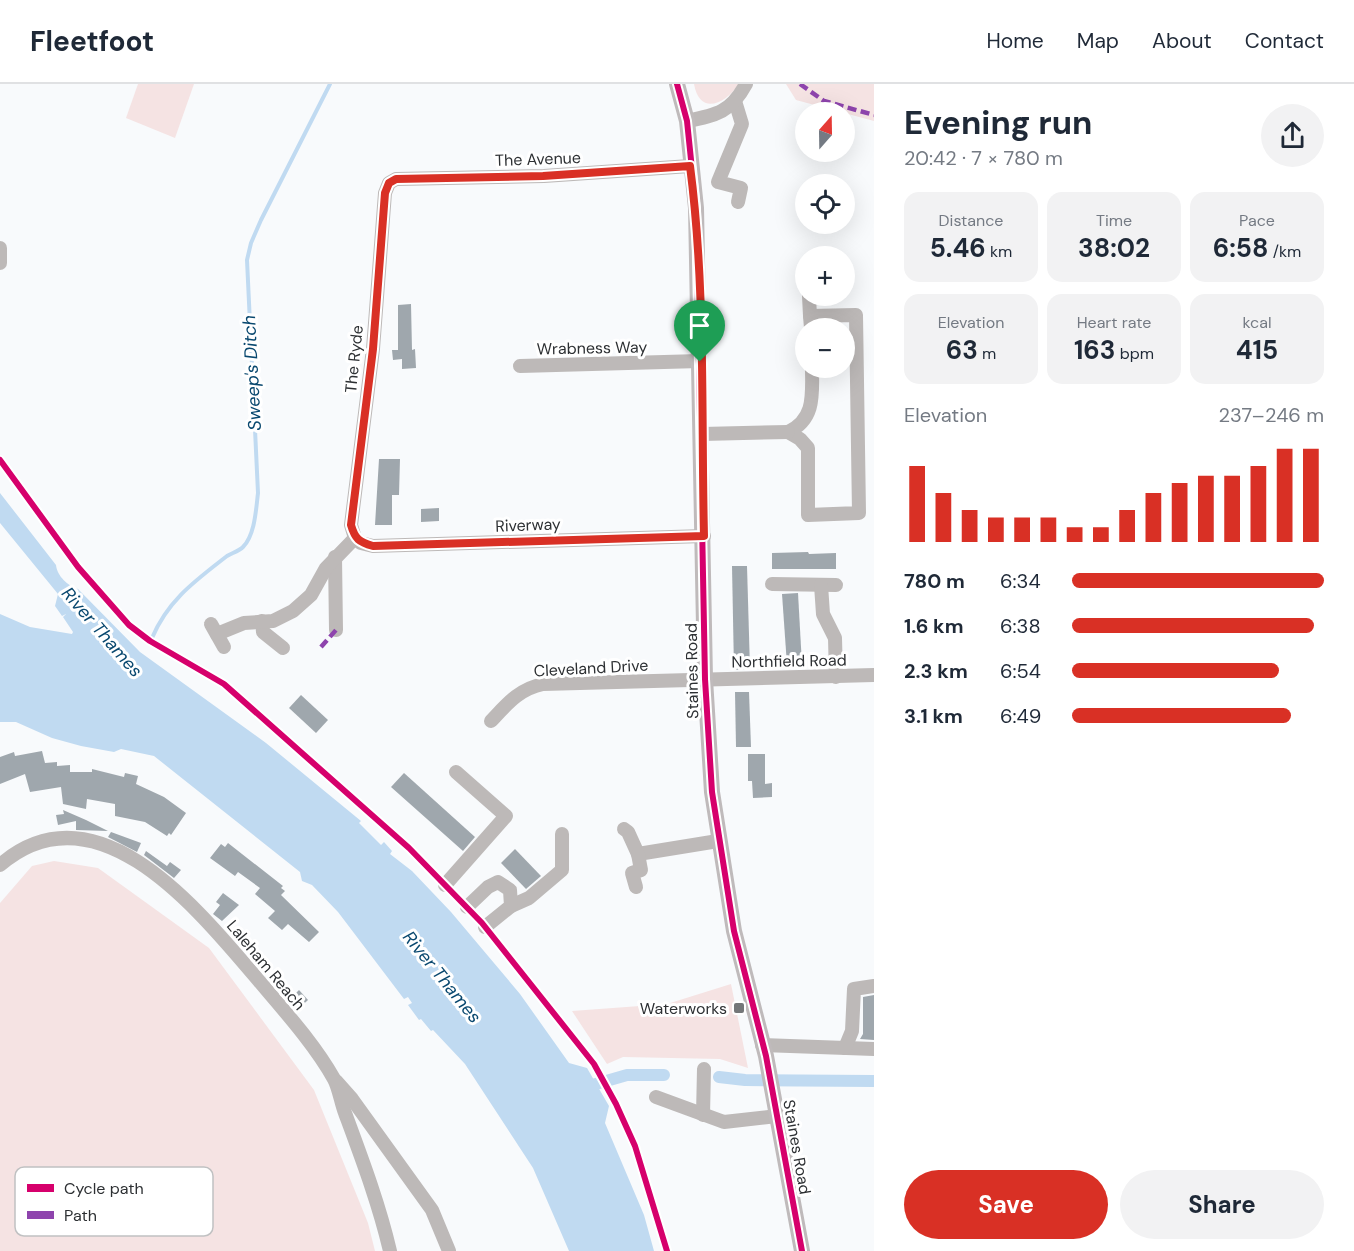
<!DOCTYPE html>
<html lang="en">
<head>
<meta charset="utf-8">
<style>
	:root { --surface:#fff; --page:#f2f2f3; --text:#1f2937; --muted:#747a83; --line:#e0e1e3; --accent:#d93025 }
	body { margin:0; font-family:"DM Sans",sans-serif; background:var(--page); color:var(--text); height:100vh; display:flex; flex-direction:column; font-size:22px; white-space:nowrap }
	* { box-sizing:border-box; margin:0 }
	p { font-size:20px; color:var(--muted) }
	.icon { flex:none; width:33px; height:33px; fill:none; stroke:currentColor; stroke-width:2; stroke-linecap:round; stroke-linejoin:round }
	.map { position:relative; flex:1; overflow:hidden }
	.sheet { display:flex; flex-direction:column; background:var(--surface); width:480px }
	.sheet>* { flex:none }
	.needle { width:39px; rotate:20deg }
	.controls { position:absolute; left:795px; top:18px; display:grid; gap:12px }
	.controls a { display:grid; place-items:center; width:60px; height:60px; border-radius:50%; background:var(--surface); box-shadow:0 6px 24px #0002; font-size:30px }
	.pin { position:absolute; display:grid; place-items:center; width:51px; height:51px; color:#fff; margin:-62px -26px; border-radius:50% 50% 50% 0; rotate:-45deg; box-shadow:0 0 6px #0007 }
	.pin .icon { rotate:45deg }
	.round { display:grid; place-items:center; flex:none; width:63px; height:63px; border-radius:32px; background:var(--page) }
	.summary { display:flex; align-items:center; justify-content:space-between; height:102px; padding:0 30px }
	h1 { font-size:33px; font-weight:700; line-height:45px }
	.stats { display:grid; grid-template-columns:repeat(3,1fr); gap:9px; height:102px; padding:6px 30px }
	.stats div { display:grid; align-content:center; border-radius:15px; background:var(--page); text-align:center }
	.stats b { font-size:26px; font-weight:700 }
	.stats small { font-size:16px; font-weight:400 }
	.stats p { font-size:16px }
	.chart { height:168px; padding:12px 30px }
	.chart p { display:flex; justify-content:space-between }
	.chart svg { width:100%; height:108px; margin-top:6px; stroke:var(--accent); stroke-width:6 }
	.primary-button { display:flex; gap:12px; margin-top:auto; padding:12px 30px }
	.primary-button a { flex:1; height:69px; border-radius:36px; background:var(--accent); color:#fff; font-size:24px; font-weight:700; line-height:69px; text-align:center }
	.primary-button a+a { background:var(--page); color:var(--text) }
	ul { padding:0 30px; list-style:none; font-size:20px }
	li { display:grid; grid-template-columns:96px 72px 1fr; align-items:center; height:45px }
	li i { height:15px; border-radius:8px; background:var(--accent) }
	header { display:flex; align-items:center; gap:36px; box-sizing:border-box; height:84px; padding:0 30px; background:var(--surface); border-bottom:2px solid var(--line) }
	header strong { font-size:28px }
	nav { display:flex; gap:33px; margin-inline-start:auto; font-size:21px }
	main { display:flex; flex:1; min-height:0 }
	.map>svg:first-child { display:block }
</style>
</head>
<body>
<header>
<strong>Fleetfoot</strong>
<nav><a>Home</a><a>Map</a><a>About</a><a>Contact</a></nav>
</header>
<main>
<div class="map">
<svg width="874" height="1167" viewBox="0 0 874 1167">
	<rect width="100%" height="100%" fill="#f8fafc"/>
	<g fill="#f5e3e3">
		<path d="M138 0H194L175 54 126 34Z"/>
		<path d="M694 0H739C726 19 700 33 694 0Z"/>
		<path d="M786 0H874V37L796 16Z"/>
		<path d="M54 777 98 784 209 864 314 1006 368 1139 375 1167H0V819L32 782Z"/>
		<path d="M731 900 748 984 720 975 623 973 607 980 572 927 667 920Z"/>
	</g>
	<path fill="#c0daf1" d="M0 409 56 481C57 492 68 502 78 505L140 568 266 659 361 737 359 739 381 761 384 758 392 767 390 770 412 787 451 828 520 910 569 979 587 984 609 1022 605 1039 644 1131 654 1167H569L533 1084 465 980 433 946 431 947 421 935 419 936 408 921 412 919 408 913 404 915 338 828 312 801 302 797 300 788 154 672 121 665 114 668 81 662 52 654 16 638H0V530L30 543 72 550 73 548 63 533 66 530 62 532 55 522 58 510 0 439Z"/>
	<g fill="none" stroke-linecap="round" stroke-linejoin="round">
		<path stroke="#c0daf1" stroke-width="4" d="M152 554C168 516 195 497 227 472 232 469 239 467 243 463 255 451 256 425 258 409L247 176 251 159 261 136 330 0"/>
		<g stroke="#c0daf1" stroke-width="12">
			<path d="M719 993 745 996 874 997"/>
			<path d="M582 1004 627 991H664"/>
		</g>
	</g>
	<g fill="#9fa7ad">
		<path d="M411 220 412 266 415 265 416 284 402 285V275L393 276 392 266H398V221Z"/>
		<path d="M379 375H400L399 411H392V441H375Z"/>
		<path d="M439 424V437L421 438V425Z"/>
		<path d="M808 468 809 470 836 469V485H772V469Z"/>
		<path d="M732 482H747L750 585 734 586Z"/>
		<path d="M798 509 802 581H787L782 510Z"/>
		<path d="M735 608H749L751 663H736Z"/>
		<path d="M301 611 328 636 316 649 289 624Z"/>
		<path d="M42 667 45 679 57 678V682L70 681V688H92V685L124 693 125 689 138 692 136 700 164 713 186 729 171 751 169 749 167 752 145 738 115 732V720L87 715 86 725 63 720 61 703 30 708 25 690 0 700V673L14 668 15 672Z"/>
		<path d="M748 670H765V700L772 699V713L753 714 752 697H748Z"/>
		<path d="M404 689 475 753 463 767 391 703Z"/>
		<path d="M63 726 86 736 108 747 76 746V737L58 741 56 731 64 730Z"/>
		<path d="M111 748 141 759 137 768 108 753Z"/>
		<path d="M228 759 283 802 281 804 285 807 281 811 319 848 309 858 288 840 282 846 268 834 275 827 255 810 260 804 238 788 235 792 210 774 221 760 225 763Z"/>
		<path d="M515 765 541 792 526 805 501 779Z"/>
		<path d="M146 767 167 782 170 778 181 786 174 794 144 771Z"/>
		<path d="M223 809 239 821 222 837 213 830 220 821 216 818Z"/>
		<path d="M299 906 308 916 296 927 288 917Z"/>
		<path d="M874 911V956L860 955 863 950V913Z"/>
	</g>
	<g fill="none" stroke-linecap="round" stroke-linejoin="round">
		<g stroke="#bdb9b8" stroke-width="14">
			<path d="M735 17 742 40 718 98 741 104 738 118"/>
			<path d="M687 37C717 31 731 28 746 0"/>
			<path d="M0 164V179"/>
			<path d="M809 212 810 232"/>
			<path d="M811 244 810 232 856 231 859 429 808 431V364L800 355 788 348C816 335 812 309 812 284"/>
			<path d="M520 282 700 277"/>
			<path d="M702 350 788 348"/>
			<path d="M355 454 351 441 373 265 385 109 389 99 396 95 544 92 690 82"/>
			<path d="M355 454 361 459 373 462 704 452"/>
			<path d="M335 473 336 546"/>
			<path d="M772 500 836 501"/>
			<path d="M821 501 823 530 835 554 836 593"/>
			<path d="M262 537 263 548 283 564"/>
			<path d="M211 540 224 563"/>
			<path d="M217 550 244 539 273 537 293 527 311 511 326 484 355 454"/>
			<path d="M491 637C507 620 519 605 543 600L874 591"/>
			<path d="M624 745 628 748 638 770 718 757"/>
			<path d="M0 781C95 699 196 823 254 891 280 922 314 959 334 995 339 1004 341 1019 345 1029 362 1075 379 1120 390 1167"/>
			<path d="M445 801 506 732 456 688"/>
			<path d="M636 803 632 789 641 786 638 770"/>
			<path d="M511 822 529 814 562 786V750"/>
			<path d="M467 823 488 803 498 798 510 806 511 822 485 843"/>
			<path d="M762 961 874 965"/>
			<path d="M845 964 852 947 854 905 874 902"/>
			<path d="M336 997 352 1015 432 1126 449 1167"/>
			<path d="M656 1013 724 1038 777 1032"/>
			<path d="M703 1031 704 985"/>
		</g>
		<path stroke="#bfbabb" stroke-width="16" d="M677 0 687 37 696 124 705 595 712 708 734 847 766 972 802 1167"/>
		<g stroke="#8e44ad" stroke-width="4.5" stroke-dasharray="9 4.5" stroke-linecap="butt">
			<path d="M800 0 824 17 874 31"/>
			<path d="M321 563 336 546"/>
		</g>
		<defs>
			<g id="cycleway">
				<path d="M677 0 687 37 696 124 705 595 712 708 734 847 766 972 802 1167"/>
				<path d="M0 376 78 483 129 541 150 557 224 600 409 764 482 839 594 980 616 1020 635 1062 667 1167"/>
			</g>
		</defs>
		<use href="#cycleway" stroke="#fff" stroke-width="10"/>
		<use href="#cycleway" stroke="#d6006c" stroke-width="6"/>
	</g>
	<g fill="none" stroke-linecap="round" stroke-linejoin="round">
		<defs>
			<path id="route" d="M690 82C706 204 701 330 704 452L373 462C359 458 355 455 351 441L373 265 385 109 389 99 396 95 543 92Z"/>
		</defs>
		<use href="#route" stroke="#fff" stroke-width="12"/>
		<use href="#route" stroke="#d93025" stroke-width="8"/>
	</g>
	<rect fill="#747779" stroke="#fff" stroke-width="2" x="733" y="918" width="12" height="12" rx="3"/>
	<g text-anchor="middle" dominant-baseline="central" stroke-width="6" stroke-linejoin="round" paint-order="stroke">
		<g font-size="16" fill="#2d3033" stroke="#fff">
			<text transform="translate(538 75) rotate(-2)">The Avenue</text>
			<text transform="translate(592 264) rotate(-1)">Wrabness Way</text>
			<text transform="translate(354 275) rotate(-84)">The Ryde</text>
			<text transform="translate(528 441) rotate(-2)">Riverway</text>
			<text transform="translate(789 577) rotate(-1)">Northfield Road</text>
			<text transform="translate(591 584) rotate(-3)">Cleveland Drive</text>
			<text transform="translate(692 587) rotate(-91)">Staines Road</text>
			<text transform="translate(266 881) rotate(50)">Laleham Reach</text>
			<text transform="translate(797 1063) rotate(80)">Staines Road</text>
		</g>
		<g font-size="16" fill="#2d3033" stroke="#fff" text-anchor="end">
			<text x="727" y="924">Waterworks</text>
		</g>
		<g font-size="18" font-style="italic" fill="#09486f" stroke="#fff">
			<text transform="translate(252 289) rotate(-93)">Sweep's Ditch</text>
			<text transform="translate(102 548) rotate(49)">River Thames</text>
			<text transform="translate(442 893) rotate(51)">River Thames</text>
		</g>
	</g>
	<rect x="15" y="1083" width="198" height="69" rx="9" fill="#fff" stroke="#c0c1c2" stroke-width="1.5"/>
	<rect x="27" y="1100" width="27" height="8" fill="#d6006c"/>
	<rect x="27" y="1127" width="27" height="8" fill="#8e44ad"/>
	<g font-size="16" fill="#2d3033">
		<text x="64" y="1110">Cycle path</text>
		<text x="64" y="1137">Path</text>
	</g>
</svg>
<div class="controls">
<a><svg class="needle" viewBox="-14 -14 28 28"><path d="M0-13l5 13h-10z" fill="#e53935"/><path d="M0 13l5-13h-10z" fill="#747a83"/></svg></a>
<a><svg class="icon" aria-label="locate" viewBox="0 0 24 24"><circle cx="12" cy="12" r="6"/><path d="M12 2v4M12 18v4M2 12h4M18 12h4"/></svg></a>
<a>+</a>
<a>−</a>
</div>
<div class="pin" style="left:700px;top:278px;background:#1e9e55"><svg class="icon" aria-label="arrive" viewBox="0 0 24 24"><path d="M6 21V4h12l-3 4 3 4H6"/></svg></div>
</div>
<section class="sheet">
<div class="summary"><div><h1>Evening run</h1><p>20:42 · 7 × 780 m</p></div><a class="round"><svg class="icon" aria-label="share" viewBox="0 0 24 24"><path d="M12 15V3M7 8l5-5 5 5M5 13v7h14v-7"/></svg></a></div>
<div class="stats">
<div><p>Distance</p><b>5.46<small> km</small></b></div>
<div><p>Time</p><b>38:02</b></div>
<div><p>Pace</p><b>6:58<small> /km</small></b></div>
</div>
<div class="stats">
<div><p>Elevation</p><b>63<small> m</small></b></div>
<div><p>Heart rate</p><b>163<small> bpm</small></b></div>
<div><p>kcal</p><b>415</b></div>
</div>
<div class="chart"><p><span>Elevation</span>237–246 m</p>
<svg viewBox="0 0 160 44" preserveAspectRatio="none"><path d="M5 44V13M15 44V24M25 44V31M35 44V34M45 44V34M55 44V34M65 44V38M75 44V38M85 44V31M95 44V24M105 44V20M115 44V17M125 44V17M135 44V13M145 44V6M155 44V6"/></svg>
</div>
<ul>
<li><b>780 m</b>6:34<i style="width:100%"></i></li>
<li><b>1.6 km</b>6:38<i style="width:96%"></i></li>
<li><b>2.3 km</b>6:54<i style="width:82%"></i></li>
<li><b>3.1 km</b>6:49<i style="width:87%"></i></li>
</ul>
<div class="primary-button"><a>Save</a><a>Share</a></div>
</section>
</main>
</body>
</html>
